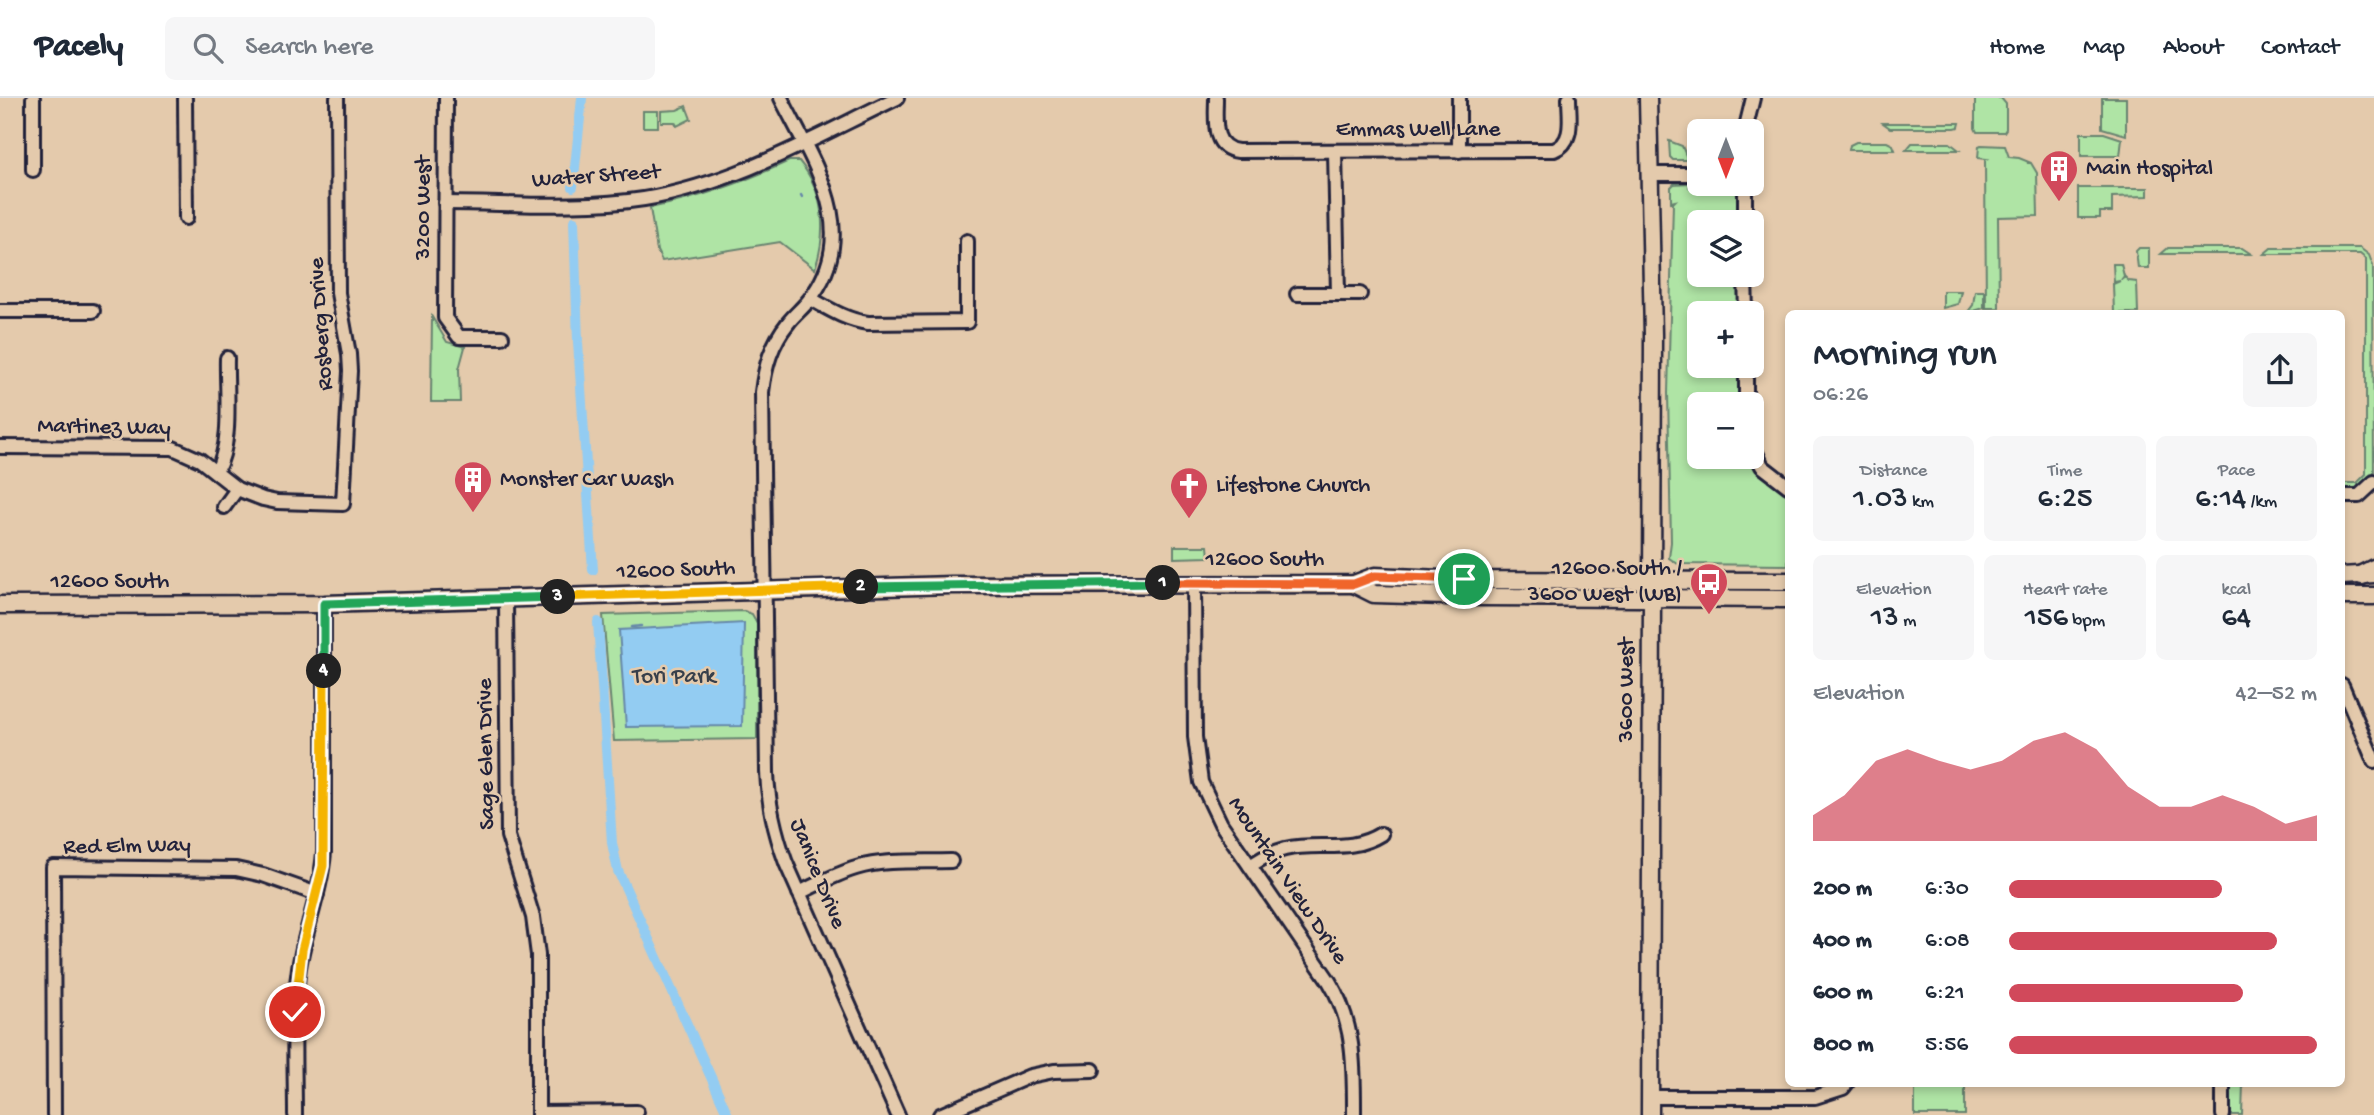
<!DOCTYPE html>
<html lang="en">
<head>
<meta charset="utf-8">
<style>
	:root { --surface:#fff; --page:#f6f6f7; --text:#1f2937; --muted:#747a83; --line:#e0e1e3; --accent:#d1495b }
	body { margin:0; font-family:"Gochi Hand",sans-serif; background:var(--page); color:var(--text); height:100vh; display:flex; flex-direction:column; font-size:26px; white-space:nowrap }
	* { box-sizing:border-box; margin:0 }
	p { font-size:23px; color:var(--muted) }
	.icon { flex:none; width:38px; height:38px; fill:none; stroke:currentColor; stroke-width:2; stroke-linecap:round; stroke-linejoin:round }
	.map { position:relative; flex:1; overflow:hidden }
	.side { position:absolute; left:1785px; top:212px; width:560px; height:777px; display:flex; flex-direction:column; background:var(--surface); border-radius:10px; box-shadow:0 4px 10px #0003 }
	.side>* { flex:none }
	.needle { width:46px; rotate:180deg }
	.tools { position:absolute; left:1687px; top:21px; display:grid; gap:14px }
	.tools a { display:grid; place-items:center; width:77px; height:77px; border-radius:10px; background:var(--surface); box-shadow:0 4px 10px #0003; font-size:35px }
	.pin { position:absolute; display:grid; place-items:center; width:60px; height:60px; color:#fff; margin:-30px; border:4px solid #fff; border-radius:50%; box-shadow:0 2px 7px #0007 }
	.km { position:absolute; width:35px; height:35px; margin:-18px; border-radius:50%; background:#222; color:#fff; font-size:19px; line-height:35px; text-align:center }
	.round { display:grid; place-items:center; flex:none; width:74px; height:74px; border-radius:10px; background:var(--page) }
	.overview { display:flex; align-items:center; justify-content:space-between; height:119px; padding:0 28px }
	h1 { font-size:38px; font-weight:600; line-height:52px }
	.stats { display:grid; grid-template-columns:repeat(3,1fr); gap:10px; height:119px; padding:7px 28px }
	.stats div { display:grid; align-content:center; border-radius:10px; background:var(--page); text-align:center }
	.stats b { font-size:30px; font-weight:600 }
	.stats small { font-size:19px; font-weight:400 }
	.stats p { font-size:19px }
	.chart { height:196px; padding:14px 28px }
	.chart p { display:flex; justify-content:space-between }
	.chart svg { width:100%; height:126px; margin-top:7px; fill:var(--accent); opacity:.7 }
	ul { padding:0 28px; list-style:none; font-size:23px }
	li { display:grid; grid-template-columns:112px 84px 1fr; align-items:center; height:52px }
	li i { height:18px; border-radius:9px; background:var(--accent) }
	header { display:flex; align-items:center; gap:42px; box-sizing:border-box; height:98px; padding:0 35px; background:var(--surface); border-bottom:2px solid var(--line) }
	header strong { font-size:33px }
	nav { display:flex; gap:38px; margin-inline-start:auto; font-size:24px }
	.search { width:490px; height:63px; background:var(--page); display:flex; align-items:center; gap:18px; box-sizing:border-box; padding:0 24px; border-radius:10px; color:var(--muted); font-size:26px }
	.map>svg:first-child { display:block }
</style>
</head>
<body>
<header>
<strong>Pacely</strong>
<div class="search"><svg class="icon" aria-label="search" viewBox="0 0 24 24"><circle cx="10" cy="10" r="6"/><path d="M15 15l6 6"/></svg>Search here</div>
<nav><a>Home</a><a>Map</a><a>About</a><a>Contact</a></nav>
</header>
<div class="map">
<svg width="2374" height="1017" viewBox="0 0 2374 1017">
	<rect width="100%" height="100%" fill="#e4caac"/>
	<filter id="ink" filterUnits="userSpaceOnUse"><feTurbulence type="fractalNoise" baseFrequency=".0143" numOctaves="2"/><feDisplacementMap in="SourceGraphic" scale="14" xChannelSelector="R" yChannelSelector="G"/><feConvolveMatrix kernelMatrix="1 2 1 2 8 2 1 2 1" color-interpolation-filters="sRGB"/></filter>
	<g filter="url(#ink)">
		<g fill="#afe4a5" stroke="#688370" stroke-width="2">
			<path d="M1975 0H2001L2006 6V31L2004 34H1977L1975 30Z"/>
			<path d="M2102 0H2126V37L2102 30Z"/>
			<path d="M686 8 691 21 677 28 675 24H661V13L677 12Z"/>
			<rect x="643" y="13" width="15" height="16"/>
			<path d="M1883 25H1960L1959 29 1955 30H1890Z"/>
			<path d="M2081 35H2104L2122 41 2120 58H2081Z"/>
			<path d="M1669 43 1682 48 1688 62H1673L1670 59Z"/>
			<path d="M1856 44H1887L1893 47 1895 52H1849L1850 47Z"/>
			<path d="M1912 45H1950L1959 52H1906Z"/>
			<path d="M1981 47 2005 48 2009 59 2019 60 2029 64 2027 65H2031L2037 75 2038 118 1998 119 1999 210H1986L1985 62 1987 61 1978 60 1979 48Z"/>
			<path d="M789 63H799C825 94 827 134 815 171L780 144 662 163 657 153 650 110C701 100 743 84 789 63Z"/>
			<path d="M1690 85 1689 90 1691 87C1703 86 1736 80 1740 95 1742 103 1740 116 1740 124H1699V177H1740V215H1699V268H1740V306H1699V359H1752L1771 383 1788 394V467L1678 466 1669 460 1671 444 1668 295 1673 105 1675 103 1671 104V89L1674 86Z"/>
			<path d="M2078 90H2148V98L2112 99V114H2100V120H2078Z"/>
			<path d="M2139 150H2149V170H2138L2136 153Z"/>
			<path d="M2168 150H2242L2251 156H2161Z"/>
			<path d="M2271 150H2360L2369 157 2373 168 2374 375C2367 391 2357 392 2342 392V385H2357L2366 376V161L2360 156H2264Z"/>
			<path d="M2113 166H2121L2124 178 2121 182 2125 179 2129 183 2137 184 2138 215H2114L2113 186 2120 183 2114 184Z"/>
			<path d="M1943 193H1961L1958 206 1943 210Z"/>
			<path d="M1975 193H1984V210L1967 215 1973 207Z"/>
			<path d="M432 219 447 244 465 249 459 271 460 304H431Z"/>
			<path d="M1174 448H1208L1209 459 1174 460Z"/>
			<path d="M744 513 752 516 757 525V641L614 643 603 517Z"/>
			<rect x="1915" y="985" width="50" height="32"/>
			<path d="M2230 985H2243L2242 1017H2227Z"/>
		</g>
		<path fill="#93ccf2" stroke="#6688a9" stroke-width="2" d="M744 525 742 628 626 629 619 532Z"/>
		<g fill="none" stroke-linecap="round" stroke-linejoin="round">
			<g stroke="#6688a9" stroke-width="2.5">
				<path d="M801 97 802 99"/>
				<path d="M632 529 641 528"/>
			</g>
			<g stroke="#93ccf2" stroke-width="10">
				<path d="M573 89 582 0"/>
				<path d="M574 123 578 244 593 472"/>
				<path d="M598 524 612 745 618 773 728 1017"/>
			</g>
			<defs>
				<g id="minor">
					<path d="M33 0V72"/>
					<path d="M185 0 186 120"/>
					<path d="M446 0 445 220 459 239H502"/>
					<path d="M781 0C813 64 863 134 809 202 803 210 794 217 788 225 771 246 765 269 762 294L767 674C768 706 775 735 786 765L898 1017"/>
					<path d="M1216 0C1216 21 1211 50 1238 53L1554 52C1575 44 1569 19 1569 0"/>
					<path d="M1745 33 1753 0"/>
					<path d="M1335 53 1338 196"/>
					<path d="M1459 53V0"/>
					<path d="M1650 76H1699"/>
					<path d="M1745 86V124"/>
					<path d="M445 105C511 105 579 111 644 101 735 86 815 39 897 0"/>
					<path d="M1745 177 1746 215"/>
					<path d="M1297 196H1360"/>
					<path d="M811 201C829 211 846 222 868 225L967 224V143"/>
					<path d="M0 213H93"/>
					<path d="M1746 268V306"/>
					<path d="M1752 346 1762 368 1788 388"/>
					<path d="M0 349 173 350 200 362 237 391 263 401 277 404 343 406 350 273 349 256 338 195 337 0"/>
					<path d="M216 374C233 345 226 294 227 260"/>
					<path d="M2342 398H2359L2374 384"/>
					<path d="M224 409 237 391"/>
					<path d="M1194 485 1195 639 1201 684 1221 726 1329 883C1355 925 1354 969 1354 1017"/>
					<path d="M506 501 508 738 533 819 538 857V1017"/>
					<path d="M2342 587 2374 663"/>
					<path d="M1250 768C1261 761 1272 754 1285 751 1319 743 1349 756 1381 736"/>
					<path d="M799 795C818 786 836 776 856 770 886 761 919 764 951 763"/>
					<path d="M2223 985V1017"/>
					<path d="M1650 999H1815L1843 990 1847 985"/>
					<path d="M538 1015 637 1014"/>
					<path d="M54 1017 53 769 236 771 263 777 317 796"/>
					<path d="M295 1017C295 969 292 918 299 870 305 831 321 794 324 754V506"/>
					<path d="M940 1017 1030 978 1054 973 1093 972"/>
				</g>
				<g id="major">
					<path d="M1648 0 1653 237 1650 1017"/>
					<path d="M2342 478 2374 476"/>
					<path d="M1354 486 1374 496 1482 499 1788 501"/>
					<path d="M2342 498H2374"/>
					<path d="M0 507 324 506 951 487 1354 486 1375 478 1463 482 1788 483"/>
				</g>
				<path id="highway" d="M2362 477 2374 471"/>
			</defs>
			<use href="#minor" stroke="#22223b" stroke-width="18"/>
			<use href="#major" stroke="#22223b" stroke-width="21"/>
			<use href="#highway" stroke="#22223b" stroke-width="23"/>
			<use href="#minor" stroke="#e4caac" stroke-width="12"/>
			<use href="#major" stroke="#e4caac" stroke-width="16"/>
			<use href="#highway" stroke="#e4caac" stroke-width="18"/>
		</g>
	</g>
	<g fill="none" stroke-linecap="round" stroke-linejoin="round" filter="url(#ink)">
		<defs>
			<path id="split-1" d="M1163 485 1354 486 1375 478 1464 481"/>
			<path id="split-2" d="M861 489 1163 485"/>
			<path id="split-3" d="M558 499 861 489"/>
			<path id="split-4" d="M324 573V506L558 499"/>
			<path id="split-5" d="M295 914 302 852 323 768 324 573"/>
		</defs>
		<use href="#split-1" stroke="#fff" stroke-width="14"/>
		<use href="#split-2" stroke="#fff" stroke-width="14"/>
		<use href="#split-3" stroke="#fff" stroke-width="14"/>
		<use href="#split-4" stroke="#fff" stroke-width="14"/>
		<use href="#split-5" stroke="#fff" stroke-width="14"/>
		<use href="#split-1" stroke="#f0652b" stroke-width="9"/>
		<use href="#split-2" stroke="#22a559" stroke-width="9"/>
		<use href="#split-3" stroke="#f5b400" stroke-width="9"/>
		<use href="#split-4" stroke="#22a559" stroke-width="9"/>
		<use href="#split-5" stroke="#f5b400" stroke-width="9"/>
	</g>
	<defs>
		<symbol id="building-pin" viewBox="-11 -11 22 30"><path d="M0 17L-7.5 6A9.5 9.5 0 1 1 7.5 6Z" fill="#d1495b" stroke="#e4caac"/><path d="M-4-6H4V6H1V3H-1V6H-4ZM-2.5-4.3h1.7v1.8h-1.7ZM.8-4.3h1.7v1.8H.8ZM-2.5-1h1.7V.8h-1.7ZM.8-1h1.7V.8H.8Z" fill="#fff"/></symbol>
		<symbol id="church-pin" viewBox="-11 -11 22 30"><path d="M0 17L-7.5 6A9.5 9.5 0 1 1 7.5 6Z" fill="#d1495b" stroke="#e4caac"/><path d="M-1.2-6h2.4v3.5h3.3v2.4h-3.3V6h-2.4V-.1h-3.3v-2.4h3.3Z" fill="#fff"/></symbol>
		<symbol id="bus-pin" viewBox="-11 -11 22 30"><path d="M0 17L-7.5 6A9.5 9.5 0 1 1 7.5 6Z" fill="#d1495b" stroke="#e4caac"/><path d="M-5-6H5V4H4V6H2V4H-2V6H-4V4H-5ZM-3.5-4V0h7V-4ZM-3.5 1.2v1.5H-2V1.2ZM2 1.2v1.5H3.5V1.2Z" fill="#fff"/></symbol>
	</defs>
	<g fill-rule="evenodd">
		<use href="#building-pin" x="2037" y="49" width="44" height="60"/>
		<use href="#building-pin" x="451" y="360" width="44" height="60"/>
		<use href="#church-pin" x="1167" y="366" width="44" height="60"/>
		<use href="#bus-pin" x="1687" y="462" width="44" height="60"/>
	</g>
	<g text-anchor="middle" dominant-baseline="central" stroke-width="5" stroke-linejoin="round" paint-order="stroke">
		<g font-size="23" fill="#22223b" stroke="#e4caac">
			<text x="1418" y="32">Emmas Well Lane</text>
			<text transform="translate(596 79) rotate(-4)">Water Street</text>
			<text transform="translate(424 110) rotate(-90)">3200 West</text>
			<text transform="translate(322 226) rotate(-94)">Rosberg Drive</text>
			<text transform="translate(104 330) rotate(1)">Martinez Way</text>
			<text x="1265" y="462">12600 South</text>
			<text transform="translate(676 473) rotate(-2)">12600 South</text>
			<text x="110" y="484">12600 South</text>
			<text transform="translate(1627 592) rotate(-90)">3600 West</text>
			<text transform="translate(487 656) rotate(-91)">Sage Glen Drive</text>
			<text transform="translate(127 749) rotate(-1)">Red Elm Way</text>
			<text transform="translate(817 776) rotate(68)">Janice Drive</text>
			<text transform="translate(1287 783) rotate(56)">Mountain View Drive</text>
		</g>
		<g font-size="23" fill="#22223b" stroke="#e4caac" text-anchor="start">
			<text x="2086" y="71">Main Hospital</text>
			<text x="500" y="382">Monster Car Wash</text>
			<text x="1216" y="388">Lifestone Church</text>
			<text x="1682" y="471" text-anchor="end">12600 South /<tspan x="1682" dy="26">3600 West (WB)</tspan></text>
		</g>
		<g font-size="23" fill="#373f4b" stroke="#e4caac">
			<text x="674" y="579">Tori Park</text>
		</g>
	</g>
</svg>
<div class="tools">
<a><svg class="needle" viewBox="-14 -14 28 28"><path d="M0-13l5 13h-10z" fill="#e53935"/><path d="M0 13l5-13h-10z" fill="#747a83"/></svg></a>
<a><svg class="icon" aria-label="layers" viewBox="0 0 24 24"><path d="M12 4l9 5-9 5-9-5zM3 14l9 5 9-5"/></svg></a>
<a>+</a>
<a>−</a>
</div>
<div class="pin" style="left:1464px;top:481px;background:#1e9e55"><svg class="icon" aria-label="arrive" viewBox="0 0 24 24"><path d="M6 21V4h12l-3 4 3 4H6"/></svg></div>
<div class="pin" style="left:295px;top:914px;background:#d93025"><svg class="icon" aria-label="check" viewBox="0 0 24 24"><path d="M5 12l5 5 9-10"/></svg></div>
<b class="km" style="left:1163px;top:485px">1</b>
<b class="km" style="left:861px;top:489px">2</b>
<b class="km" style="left:558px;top:499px">3</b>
<b class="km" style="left:324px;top:573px">4</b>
<section class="side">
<div class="overview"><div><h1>Morning run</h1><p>06:26</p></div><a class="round"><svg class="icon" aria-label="share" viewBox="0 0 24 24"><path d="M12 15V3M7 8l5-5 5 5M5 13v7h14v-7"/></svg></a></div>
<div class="stats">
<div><p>Distance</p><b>1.03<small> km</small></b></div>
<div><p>Time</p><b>6:25</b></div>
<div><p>Pace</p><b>6:14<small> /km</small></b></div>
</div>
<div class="stats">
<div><p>Elevation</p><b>13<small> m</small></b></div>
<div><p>Heart rate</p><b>156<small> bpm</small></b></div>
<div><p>kcal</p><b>64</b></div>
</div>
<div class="chart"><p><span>Elevation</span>42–52 m</p>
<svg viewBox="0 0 160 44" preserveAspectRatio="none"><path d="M0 44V35L10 28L20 16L30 12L40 16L50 19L60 16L70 9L80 6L90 12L100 25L110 32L120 32L130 28L140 32L150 38L160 35V44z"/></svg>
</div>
<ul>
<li><b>200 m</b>6:30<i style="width:69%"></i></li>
<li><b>400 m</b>6:08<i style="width:87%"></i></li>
<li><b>600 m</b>6:21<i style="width:76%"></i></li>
<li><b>800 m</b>5:56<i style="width:100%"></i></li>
</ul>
</section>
</div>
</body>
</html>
